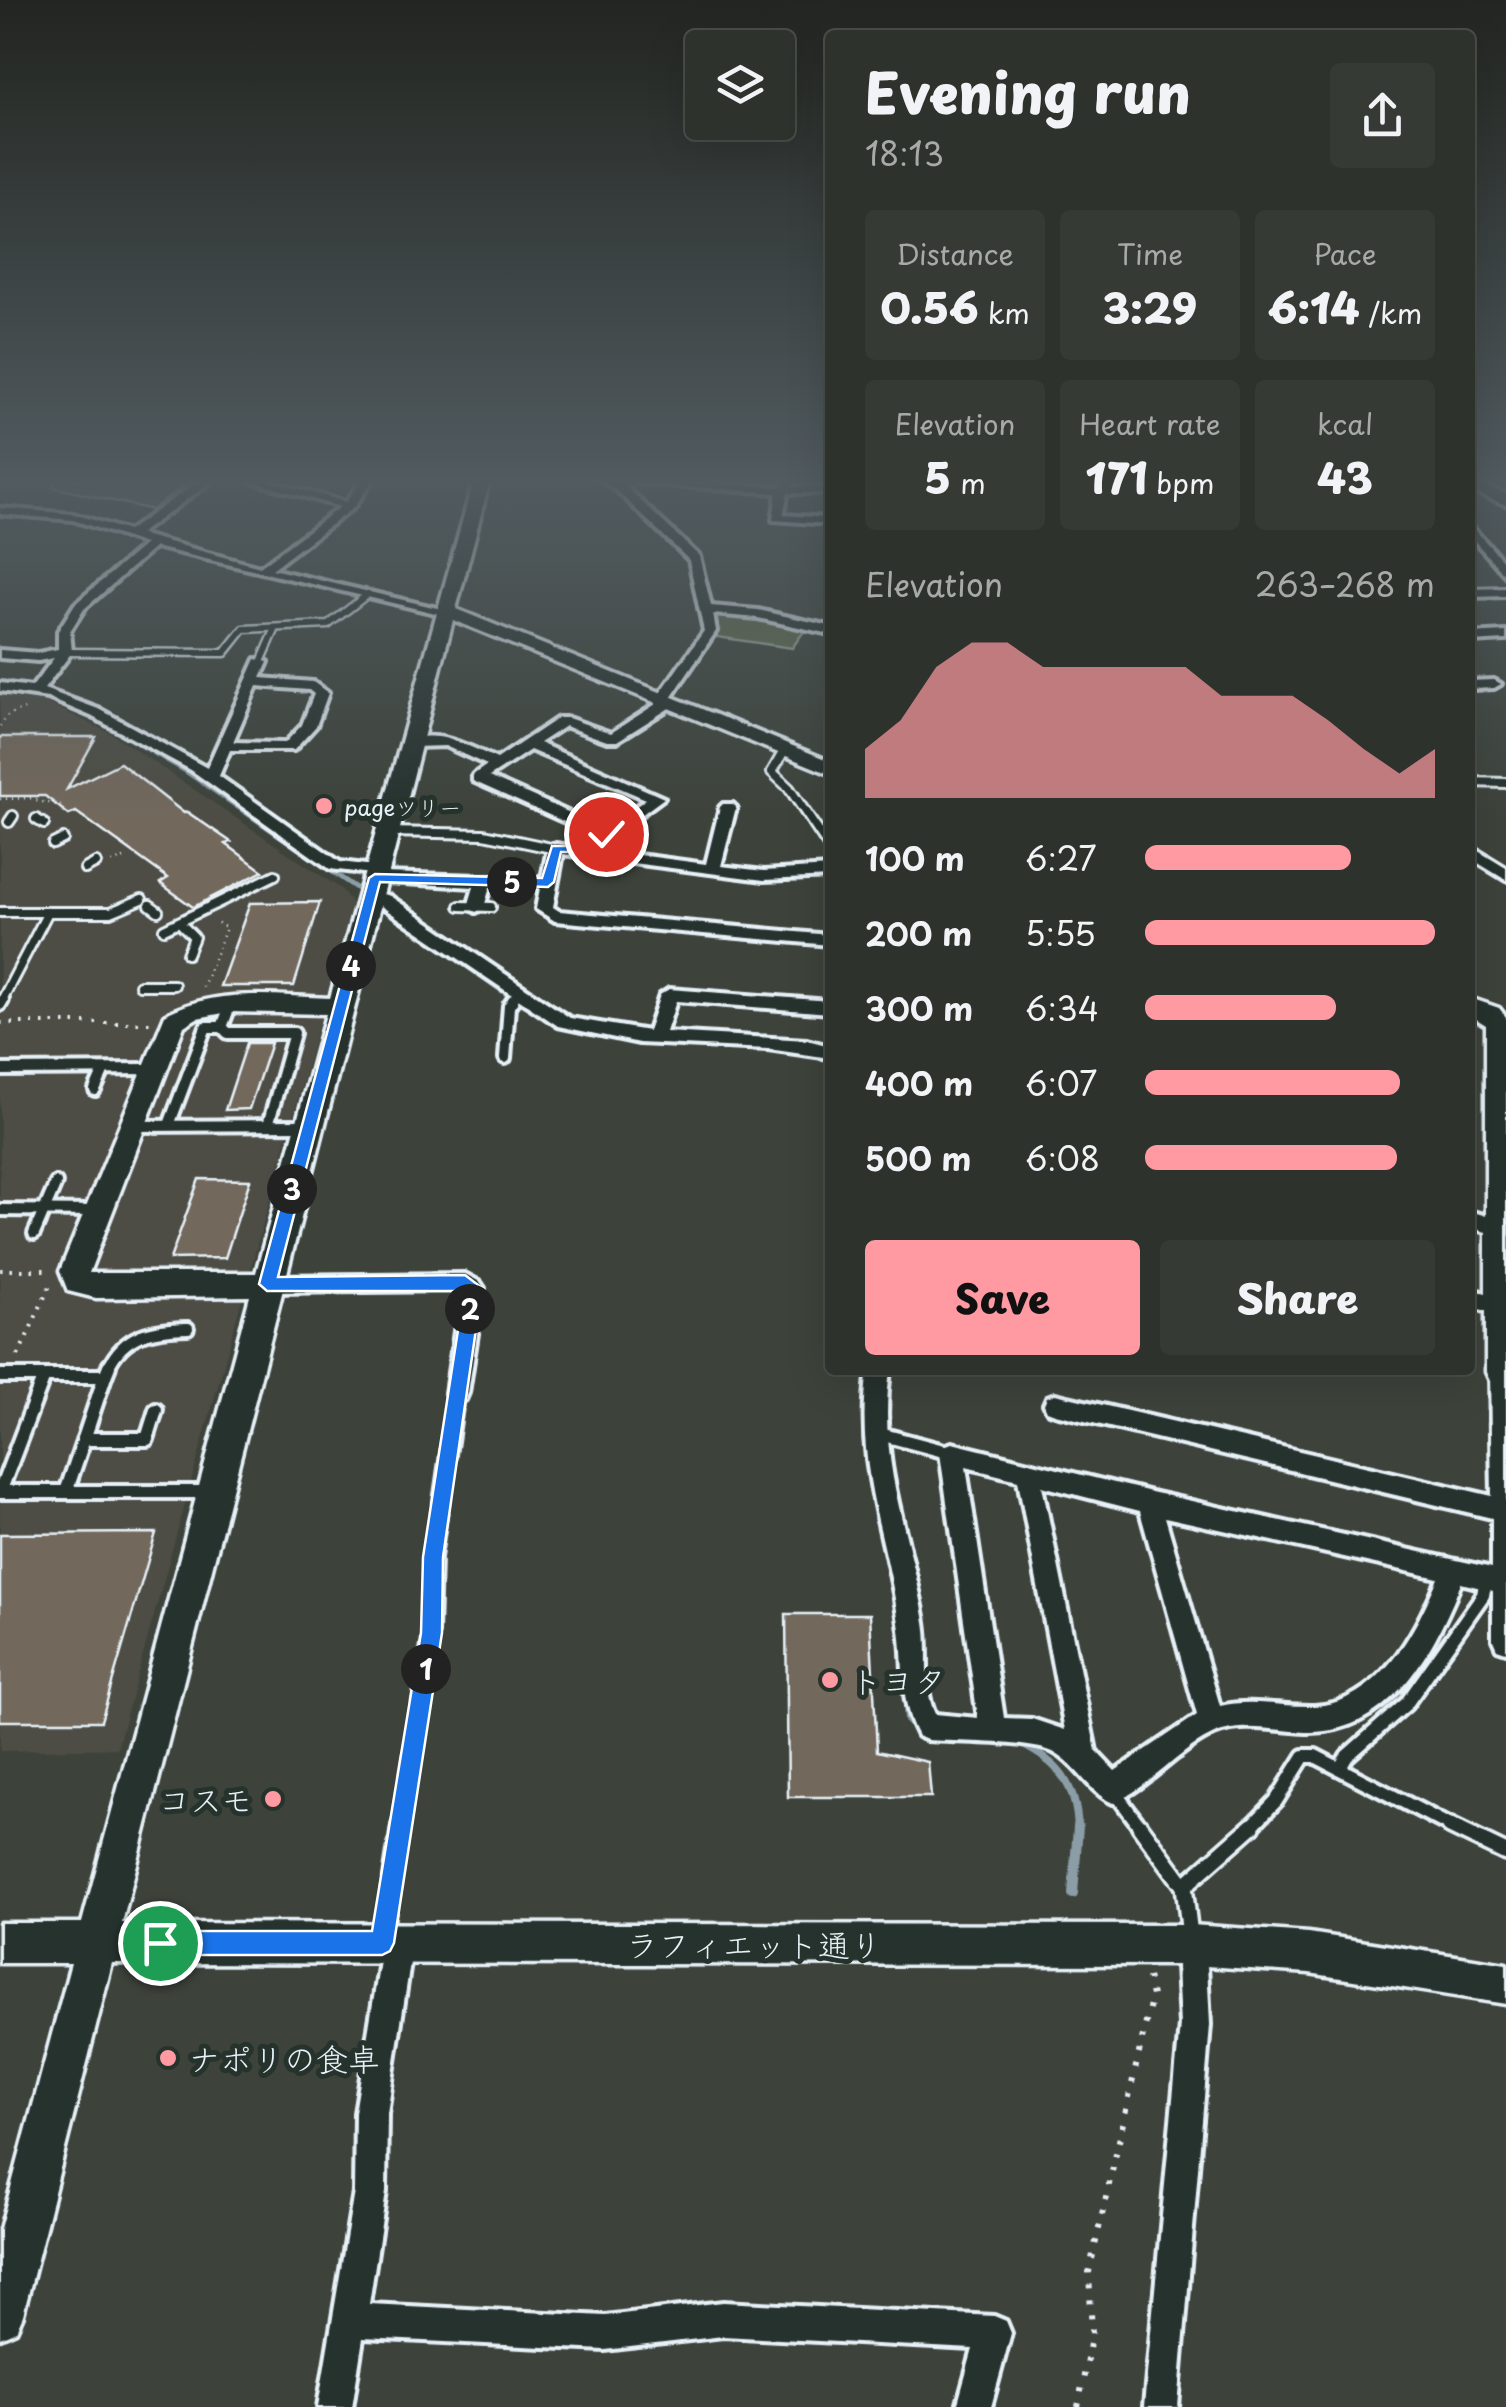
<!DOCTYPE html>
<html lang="en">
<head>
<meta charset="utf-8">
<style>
	:root { --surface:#2e322c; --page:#363a34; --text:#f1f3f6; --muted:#a7aaa9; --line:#494d48; --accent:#ff9aa2 }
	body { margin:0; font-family:"Playpen Sans","Klee One",sans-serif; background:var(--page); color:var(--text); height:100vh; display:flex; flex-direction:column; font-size:38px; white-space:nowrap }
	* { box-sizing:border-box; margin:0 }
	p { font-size:32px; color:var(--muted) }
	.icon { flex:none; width:55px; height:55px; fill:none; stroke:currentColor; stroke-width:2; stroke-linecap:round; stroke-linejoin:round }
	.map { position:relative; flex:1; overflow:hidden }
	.panel { position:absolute; left:825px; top:30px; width:650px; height:1345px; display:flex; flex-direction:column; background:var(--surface); border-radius:10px; box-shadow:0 10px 40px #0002,0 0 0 2px var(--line) }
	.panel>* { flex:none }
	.tools { position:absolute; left:685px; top:30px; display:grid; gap:20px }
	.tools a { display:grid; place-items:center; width:110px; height:110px; border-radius:10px; background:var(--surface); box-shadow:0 10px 40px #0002,0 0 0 2px var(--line); font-size:50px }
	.pin { position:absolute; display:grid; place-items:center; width:85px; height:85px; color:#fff; margin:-42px; border:5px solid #fff; border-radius:50%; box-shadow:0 2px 10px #0007 }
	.km { position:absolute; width:50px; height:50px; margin:-25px; border-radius:50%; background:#222; color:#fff; font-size:28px; line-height:50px; text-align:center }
	.round { display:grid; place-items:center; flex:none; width:105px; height:105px; border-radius:10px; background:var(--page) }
	.summary { display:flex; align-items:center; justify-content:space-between; height:170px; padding:0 40px }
	h1 { font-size:55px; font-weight:800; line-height:75px }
	.stats { display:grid; grid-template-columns:repeat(3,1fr); gap:15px; height:170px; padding:10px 40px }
	.stats div { display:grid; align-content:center; border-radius:10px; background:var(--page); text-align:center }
	.stats b { font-size:42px; font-weight:800 }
	.stats small { font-size:28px; font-weight:400 }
	.stats p { font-size:28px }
	.chart { height:280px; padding:20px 40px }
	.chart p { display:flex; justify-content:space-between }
	.chart svg { width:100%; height:180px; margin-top:10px; fill:var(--accent); opacity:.7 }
	.button { display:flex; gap:20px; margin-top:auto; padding:20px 40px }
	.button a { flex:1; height:115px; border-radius:10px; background:var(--accent); color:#111; font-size:40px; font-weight:800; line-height:115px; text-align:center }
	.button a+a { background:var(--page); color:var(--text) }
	ul { padding:0 40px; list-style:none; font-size:32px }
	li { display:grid; grid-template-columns:160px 120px 1fr; align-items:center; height:75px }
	li i { height:25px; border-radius:12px; background:var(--accent) }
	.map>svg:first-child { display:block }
</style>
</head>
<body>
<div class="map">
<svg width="1506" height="2407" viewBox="0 0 1506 2407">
	<rect width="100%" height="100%" fill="#3d433b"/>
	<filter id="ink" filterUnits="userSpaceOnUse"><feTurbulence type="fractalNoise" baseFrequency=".01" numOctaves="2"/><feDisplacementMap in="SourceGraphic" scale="20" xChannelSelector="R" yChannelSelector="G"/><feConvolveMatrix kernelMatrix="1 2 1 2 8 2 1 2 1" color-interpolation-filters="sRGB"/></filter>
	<g filter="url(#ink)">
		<path fill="#4d4e45" d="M0 694 36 698 112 734 341 889 352 904 117 1748 0 1751Z"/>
		<path fill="#5e6b4c" stroke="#a3aea2" stroke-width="2.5" d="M718 611 730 612 807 627 792 648 717 637 715 620Z"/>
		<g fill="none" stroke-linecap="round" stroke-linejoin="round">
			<g stroke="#8b9da7" stroke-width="5">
				<path d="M87 714 184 770 366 895"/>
				<path d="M376 903 518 1002"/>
			</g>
			<g stroke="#8b9da7" stroke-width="6">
				<path d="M515 1000 552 1019"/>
				<path d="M694 1034 786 1039"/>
			</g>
			<g stroke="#8b9da7" stroke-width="8">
				<path d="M882 1535 896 1601"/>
				<path d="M906 1692 908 1720 918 1730"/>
				<path d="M1019 1743C1059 1762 1076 1784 1078 1829"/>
			</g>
			<path stroke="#8b9da7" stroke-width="10" d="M1073 1894 1078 1826"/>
		</g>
		<g fill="#72685b" stroke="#e8f1f8" stroke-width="2.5">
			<path d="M54 479H192L152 510 53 487Z"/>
			<path d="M0 737H96L67 789 120 763 184 813 187 812 231 842 226 844 263 871 193 907 160 883 168 878 76 812 69 815 45 796H0Z"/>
			<path d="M320 902 294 986H220L250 903Z"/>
			<path d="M247 1043H271L249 1109 225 1110Z"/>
			<path d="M199 1179 250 1180 225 1258 170 1259Z"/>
			<path d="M156 1533 101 1721H0V1534Z"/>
			<path d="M786 1614H870L877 1751 928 1762 931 1797H788Z"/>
		</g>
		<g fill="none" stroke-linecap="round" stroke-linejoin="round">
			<defs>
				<g id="lane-far4">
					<path d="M65 652 225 653 244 629 328 625 368 594"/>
					<path d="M261 662 276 628"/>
				</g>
				<g id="lane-far3">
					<path d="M785 749 772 772 789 788 830 849"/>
					<path d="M1470 782 1506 783"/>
					<path d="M36 819 44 824"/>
					<path d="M9 822 13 816"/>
					<path d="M389 832 484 834 556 849"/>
					<path d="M53 844 63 839"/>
					<path d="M85 869 96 863"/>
					<path d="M150 905 158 911"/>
					<path d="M460 906 491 907"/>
					<path d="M0 912H111L142 899"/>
					<path d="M181 924 194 937 187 954"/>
					<path d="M164 929 275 875"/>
					<path d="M140 985H174"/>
					<path d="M1 1002 48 912"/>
					<path d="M512 1002 519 992"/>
				</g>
				<g id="lane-far2">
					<path d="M0 1005 3 1000"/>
					<path d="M222 1027 228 1033H294L268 1125"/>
					<path d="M505 1058 509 1006 513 1000"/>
					<path d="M0 1070 154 1069"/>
					<path d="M95 1090 104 1070"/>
					<path d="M169 1125 206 1027H222L230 1006"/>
					<path d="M133 1126 306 1125"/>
					<path d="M0 1210 94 1211"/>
					<path d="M34 1234 56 1183"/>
					<path d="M108 1368C124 1333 153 1329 188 1328"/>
				</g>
				<g id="lane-far1">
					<path d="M0 1376H44L0 1492H209"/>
					<path d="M44 1376H105L84 1439"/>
					<path d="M105 1376 109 1366"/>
					<path d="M876 1433 951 1453"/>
					<path d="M66 1492 84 1439H147L156 1410"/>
					<path d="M1340 1768 1347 1756 1406 1704 1483 1595 1486 1579"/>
					<path d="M1114 1791 1142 1829"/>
					<path d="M400 1829 431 1633 433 1557 457 1393"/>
					<path d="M1249 1829 1276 1801 1304 1756H1315L1456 1829"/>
				</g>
				<g id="lane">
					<path d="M1140 1826 1184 1886"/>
					<path d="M1450 1826 1506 1853"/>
					<path d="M1190 1935 1184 1886 1252 1826"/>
					<path d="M383 1936 400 1826"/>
				</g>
				<g id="street">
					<path d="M202 479H215L139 534 260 567 340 507 244 479H263L346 502 362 479H374L353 508 272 569 454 612 448 616 155 547 84 609 70 631 72 652 44 689 101 710 207 768 256 659 268 662 261 678 313 682 328 693 316 726 294 750H230L219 776 340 862 383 867V873L542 878 548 849 556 844 706 864 720 807 723 804H733L736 807 721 866 764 871 830 867V877L764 880 563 854 553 907 559 911 830 935V945L555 921 536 909 540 888 490 887 484 907 476 912 468 907 474 887 369 881 367 878 371 874 330 869 191 770 91 716 48 698 0 691V683L32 687 54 658 38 661 0 658V650L38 653 58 649V631L75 604 145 544 73 520 0 514V508L74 514 128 531ZM257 686 309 690 314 694 302 725 285 743 233 742Z"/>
					<path d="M599 479H613L620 483 625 479 779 487 786 479H794L791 487H830V493H788L783 515 830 518V524L773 520 777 493 634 483 627 488 699 556 711 606 758 610 830 626V634L758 618 713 614 716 631 669 701 673 704 671 707 617 741H607L565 726 539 743 664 798 599 846 591 841 596 836 473 781V775L487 765 445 746 413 747 406 743C434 726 470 747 497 759L558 718H568L611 733 656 704 654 702 704 631 689 560 616 490ZM530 750 646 799 606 829 489 777Z"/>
					<path d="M1470 525 1506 564V576L1470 536Z"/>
					<path d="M1506 588V596L1470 597V589Z"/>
					<path d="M1506 632V640L1470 642V634Z"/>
					<path d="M1470 681 1494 680 1501 684 1494 688 1470 689Z"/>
					<path d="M1470 846 1506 868V880L1470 858Z"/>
					<path d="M371 891 390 896 570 1018 648 1031 660 995 669 989 830 1001V1013L676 1001 666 1032 807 1040 830 1046V1058L768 1049 639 1043 558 1026 378 904 365 900V892Z"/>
					<path d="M1470 1211 1506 1222V1234L1499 1236 1470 1227Z"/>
					<path d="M465 1274 480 1282 484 1288 468 1393 465 1400 457 1403 449 1400 446 1393 461 1290 267 1292 260 1290 257 1284 260 1278 267 1276Z"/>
					<path d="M1470 1289 1506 1298V1312L1500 1314 1470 1307Z"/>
					<path d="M1501 1363 1506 1364V1652L1497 1649 1493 1640V1591L1461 1583C1434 1650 1390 1735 1306 1732 1277 1731 1242 1722 1214 1734 1177 1751 1151 1787 1113 1803 1089 1793 1077 1764 1053 1752 1031 1741 956 1742 927 1740L918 1736C898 1699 906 1663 899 1623 886 1531 854 1466 868 1370H890C877 1466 910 1531 925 1622 930 1653 922 1686 935 1714L978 1718 940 1453 944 1446 952 1443 1151 1492 1492 1568V1518L1055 1414 1047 1411 1044 1404 1047 1397 1055 1394 1492 1496 1490 1372 1493 1365ZM966 1467 1018 1480 1065 1730 1032 1719 1004 1718ZM1042 1486 1140 1511 1197 1715 1115 1771 1096 1751ZM1165 1517 1438 1578C1416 1631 1379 1703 1314 1706 1282 1707 1252 1698 1220 1706Z"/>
					<path d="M398 1928 408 1933 413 1943 387 2113 386 2192 369 2304 605 2316 723 2302 994 2316 1006 2321 1011 2333 991 2407H957L973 2349 723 2336 605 2350 363 2338 352 2407H318L354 2192 355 2113 383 1943 388 1933Z"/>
					<path d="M1191 1930 1201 1935 1206 1945 1210 2025 1178 2407H1144L1180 2025 1176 1945 1181 1935Z"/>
				</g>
				<g id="secondary">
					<path d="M474 479H490L456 609 830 761V774L453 620 122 1923 1191 1925 1309 1933 1506 1964V2004L1309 1973 1191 1965 112 1963 23 2315 16 2331 0 2338V2229L71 1963H0V1923H82L250 1296 96 1298 68 1291 60 1271 165 1015C215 987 276 996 330 998ZM229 1012 326 1014 256 1273H89L184 1026 197 1018Z"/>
					<path d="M1470 480 1506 494V505L1470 491Z"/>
					<path d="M1470 998 1499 1008 1506 1017V1383L1490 1381 1486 1372V1025L1470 1015Z"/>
				</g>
			</defs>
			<use href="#lane-far4" stroke="#e8f1f8" stroke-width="11"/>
			<use href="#lane-far3" stroke="#e8f1f8" stroke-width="14"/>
			<use href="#lane-far2" stroke="#e8f1f8" stroke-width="18"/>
			<use href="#lane-far1" stroke="#e8f1f8" stroke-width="20"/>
			<use href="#lane" stroke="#e8f1f8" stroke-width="22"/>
			<use href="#street" stroke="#e8f1f8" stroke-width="8"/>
			<use href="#secondary" stroke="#e8f1f8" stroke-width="7"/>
			<g stroke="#e8f1f8" stroke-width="2.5" stroke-dasharray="1 5" stroke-linecap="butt">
				<path d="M0 726 9 714 28 708"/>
				<path d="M0 799 38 798 36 801 61 805"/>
				<path d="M112 863 124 858"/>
				<path d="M203 987 226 928 215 921"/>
			</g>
			<g stroke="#e8f1f8" stroke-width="4" stroke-dasharray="2.5 8" stroke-linecap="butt">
				<path d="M0 1023H150"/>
				<path d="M0 1270H50"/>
				<path d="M18 1356 51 1283"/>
			</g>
			<path stroke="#e8f1f8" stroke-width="6" stroke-dasharray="4 11" stroke-linecap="butt" d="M1078 2407 1092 2333 1089 2272 1152 1996 1148 1976"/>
			<use href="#lane-far4" stroke="#26332d" stroke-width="6"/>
			<use href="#lane-far3" stroke="#26332d" stroke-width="8"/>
			<use href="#lane-far2" stroke="#26332d" stroke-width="10"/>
			<use href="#lane-far1" stroke="#26332d" stroke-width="12"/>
			<use href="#lane" stroke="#26332d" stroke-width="15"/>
			<use href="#street" fill="#26332d" fill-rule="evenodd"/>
			<use href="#secondary" fill="#26332d" fill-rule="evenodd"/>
		</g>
	</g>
	<linearGradient id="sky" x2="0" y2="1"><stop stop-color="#222520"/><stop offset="0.59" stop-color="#515b60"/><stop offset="1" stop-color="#515b60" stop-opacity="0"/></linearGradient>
	<rect width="1506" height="816" fill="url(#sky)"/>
	<path fill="#1a73e8" stroke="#fff" stroke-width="2.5" d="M601 831 612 834 600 847V852H561L554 882 548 887 380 882 278 1277 465 1275 482 1288 443 1557 442 1633 394 1943 390 1951 382 1955H160L152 1952 148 1943 152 1935 160 1931H372L421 1633 423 1557 464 1291H267L259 1284 369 878 375 874 542 878 552 846H587Z"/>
	<g fill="#ff9aa2" stroke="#26332d" stroke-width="4">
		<circle cx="324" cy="806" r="10"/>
		<circle cx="830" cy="1680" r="10"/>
		<circle cx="273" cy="1799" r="10"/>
		<circle cx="168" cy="2058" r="10"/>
	</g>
	<g text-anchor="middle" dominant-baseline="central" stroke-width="10" stroke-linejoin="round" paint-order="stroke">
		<g font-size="22" fill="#e8f1f8" stroke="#26332d" text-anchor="start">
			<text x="344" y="806">pageツリー</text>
		</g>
		<g font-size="32" fill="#e8f1f8" stroke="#26332d" text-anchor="start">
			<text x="850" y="1680">トヨタ</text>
			<text x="253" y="1799" text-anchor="end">コスモ</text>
			<text x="188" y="2058">ナポリの食卓</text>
		</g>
		<g font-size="32" fill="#e8f1f8" stroke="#26332d">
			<text x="754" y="1944">ラフィエット通り</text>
		</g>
	</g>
</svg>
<div class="tools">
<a><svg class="icon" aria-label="layers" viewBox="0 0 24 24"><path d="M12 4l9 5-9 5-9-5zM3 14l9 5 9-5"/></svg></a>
</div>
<div class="pin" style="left:160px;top:1943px;background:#1e9e55"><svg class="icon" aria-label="arrive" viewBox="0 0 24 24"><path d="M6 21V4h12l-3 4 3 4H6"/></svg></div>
<div class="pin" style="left:606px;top:834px;background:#d93025"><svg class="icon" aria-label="check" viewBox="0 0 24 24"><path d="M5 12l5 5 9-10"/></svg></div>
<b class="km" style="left:426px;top:1669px">1</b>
<b class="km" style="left:470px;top:1309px">2</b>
<b class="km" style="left:292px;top:1189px">3</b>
<b class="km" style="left:351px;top:966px">4</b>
<b class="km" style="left:512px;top:882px">5</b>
<section class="panel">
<div class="summary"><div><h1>Evening run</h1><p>18:13</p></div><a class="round"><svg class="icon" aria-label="share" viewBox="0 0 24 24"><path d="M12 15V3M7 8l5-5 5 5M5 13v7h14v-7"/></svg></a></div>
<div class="stats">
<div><p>Distance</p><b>0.56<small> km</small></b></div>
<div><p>Time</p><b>3:29</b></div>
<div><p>Pace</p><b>6:14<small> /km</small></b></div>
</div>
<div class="stats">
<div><p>Elevation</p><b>5<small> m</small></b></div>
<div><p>Heart rate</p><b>171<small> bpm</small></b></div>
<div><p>kcal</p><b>43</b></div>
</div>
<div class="chart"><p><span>Elevation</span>263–268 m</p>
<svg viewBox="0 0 160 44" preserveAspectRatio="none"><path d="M0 44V32L10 25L20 12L30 6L40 6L50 12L60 12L70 12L80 12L90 12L100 19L110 19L120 19L130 25L140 32L150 38L160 32V44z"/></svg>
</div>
<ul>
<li><b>100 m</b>6:27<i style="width:71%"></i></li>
<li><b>200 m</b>5:55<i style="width:100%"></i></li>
<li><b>300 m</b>6:34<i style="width:66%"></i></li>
<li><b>400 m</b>6:07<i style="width:88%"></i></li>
<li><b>500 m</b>6:08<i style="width:87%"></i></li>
</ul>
<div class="button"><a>Save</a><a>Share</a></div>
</section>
</div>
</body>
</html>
